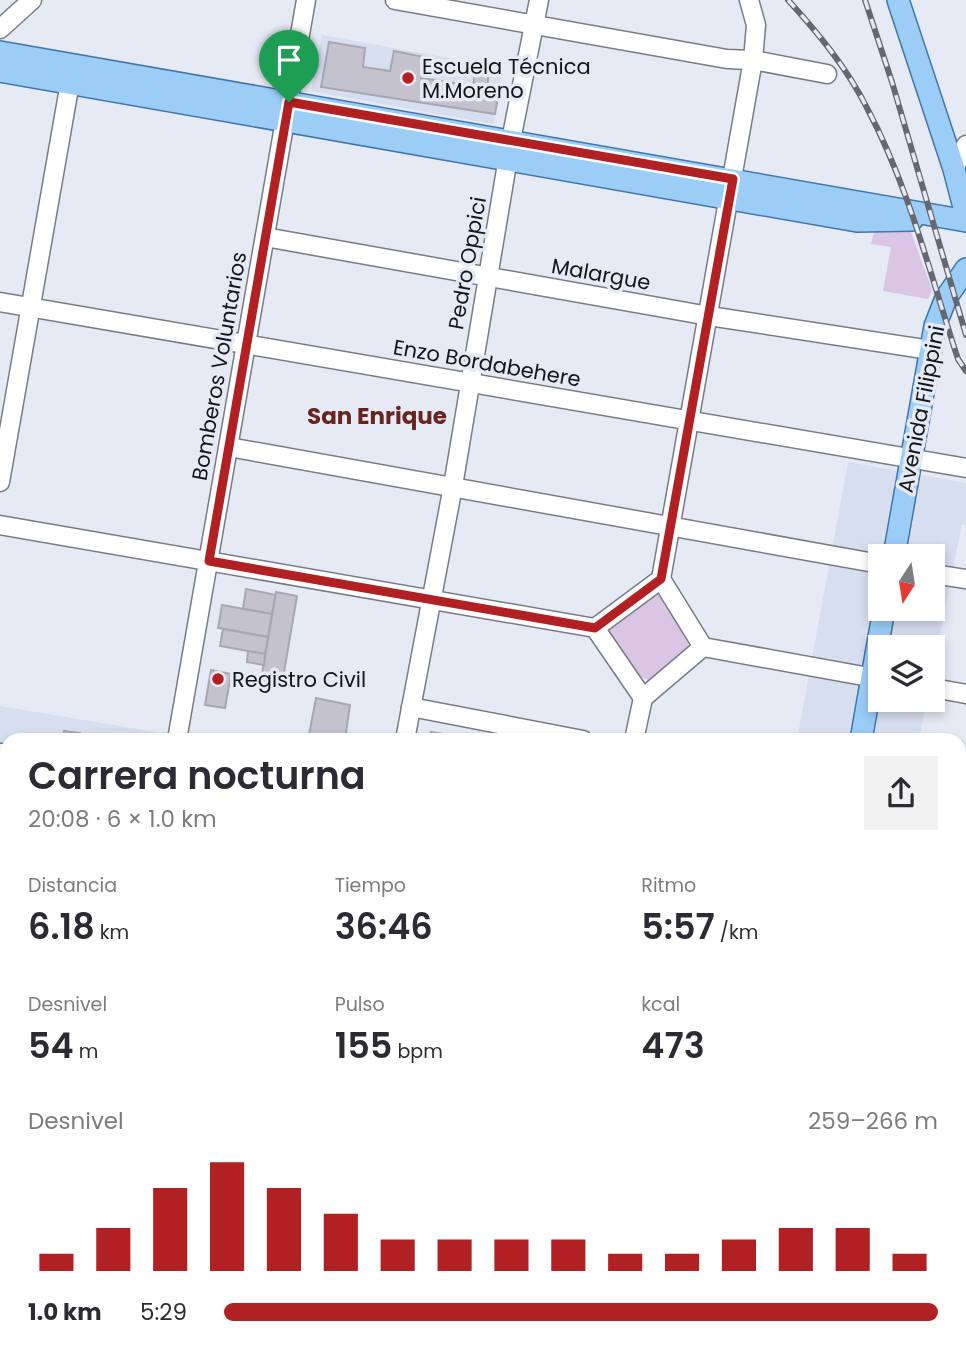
<!DOCTYPE html>
<html lang="es">
<head>
<meta charset="utf-8">
<style>
	:root { --surface:#fff; --page:#f2f2f3; --text:#2b2b33; --muted:#7c7c81; --accent:#b12022 }
	body { margin:0; font-family:Poppins,sans-serif; background:var(--page); color:var(--text); height:100vh; display:flex; flex-direction:column; font-size:26px; white-space:nowrap }
	* { box-sizing:border-box; margin:0 }
	p { font-size:23px; color:var(--muted) }
	.icon { flex:none; width:38px; height:38px; fill:none; stroke:currentColor; stroke-width:2; stroke-linecap:round; stroke-linejoin:round }
	.map { position:relative; flex:1; overflow:hidden }
	.sheet { position:absolute; left:0px; top:733px; width:966px; height:621px; display:flex; flex-direction:column; background:var(--surface); border-radius:21px 21px 0 0; box-shadow:0 4px 10px #0003 }
	.sheet>* { flex:none }
	.needle { width:46px; rotate:192deg }
	.fabs { position:absolute; left:868px; top:544px; display:grid; gap:14px }
	.fabs a { display:grid; place-items:center; width:77px; height:77px; border-radius:0px; background:var(--surface); box-shadow:0 4px 10px #0003; font-size:35px }
	.pin { position:absolute; display:grid; place-items:center; width:60px; height:60px; color:#fff; margin:-72px -30px; border-radius:50% 50% 50% 0; rotate:-45deg; box-shadow:0 0 7px #0007 }
	.pin .icon { rotate:45deg }
	.round { display:grid; place-items:center; flex:none; width:74px; height:74px; border-radius:0px; background:var(--page) }
	.summary { display:flex; align-items:center; justify-content:space-between; height:119px; padding:0 28px }
	h1 { font-size:38px; font-weight:600; line-height:52px }
	.metrics { display:grid; grid-template-columns:repeat(3,1fr); gap:10px; height:119px; padding:7px 28px }
	.metrics div { display:grid; align-content:center }
	.metrics b { font-size:35px; font-weight:600 }
	.metrics small { font-size:19px; font-weight:400 }
	.metrics p { font-size:19px }
	.chart { height:196px; padding:14px 28px }
	.chart p { display:flex; justify-content:space-between }
	.chart svg { width:100%; height:126px; margin-top:7px; stroke:var(--accent); stroke-width:6 }
	ul { padding:0 28px; list-style:none; font-size:23px }
	li { display:grid; grid-template-columns:112px 84px 1fr; align-items:center; height:52px }
	li i { height:18px; border-radius:9px; background:var(--accent) }
	.map>svg:first-child { display:block }
</style>
</head>
<body>
<div class="map">
<svg width="966" height="1354" viewBox="0 0 966 1354">
	<rect width="100%" height="100%" fill="#e6eaf5"/>
	<g fill="#d7def0" fill-rule="evenodd">
		<path d="M322 35 504 68 493 124 311 91Z"/>
		<path d="M848 462 966 483V525L962 524 933 670V648H880V700H927L919 740H797ZM880 556H933V609H880Z"/>
		<path d="M0 706 168 734V740H7V976L0 975Z"/>
	</g>
	<g fill="#dbc5e4">
		<path d="M910 229 932 290 928 299 883 291 891 247 871 244 874 233Z"/>
		<path d="M661 594 689 645 688 651 651 681 638 676 606 636 608 627 651 595Z"/>
	</g>
	<g fill="#c4c2ce" stroke="#a8a7b1" stroke-width="2">
		<path d="M329 42 365 48 363 67 390 71 394 51 424 57 421 78 473 86 475 73 488 74V86L500 87 495 114 321 87Z"/>
		<path d="M246 589 276 595 272 614 243 609Z"/>
		<path d="M276 592 297 596 282 684 261 680Z"/>
		<path d="M222 605 272 614 268 637 218 628Z"/>
		<path d="M223 629 268 637 265 654 220 646Z"/>
		<path d="M248 651 265 654 264 665 247 662Z"/>
		<path d="M211 670 231 674 225 708 205 705Z"/>
		<path d="M316 698 350 705 345 740H308Z"/>
		<path d="M64 731 80 733 79 740H62Z"/>
		<path d="M431 732 478 740H430Z"/>
		<path d="M0 767 7 768V792L0 790Z"/>
	</g>
	<g fill="none" stroke-linecap="round" stroke-linejoin="round">
		<defs>
			<g id="minor">
				<path d="M395 0 727 59 753 60 827 74"/>
				<path d="M0 29 32 0"/>
				<path d="M954 169 966 145"/>
				<path d="M265 237 709 316 930 350"/>
				<path d="M0 302 966 468"/>
				<path d="M229 447 880 564"/>
				<path d="M0 482 72 71"/>
				<path d="M0 525 595 628"/>
				<path d="M933 574 966 579"/>
				<path d="M661 579 753 60 756 25 749 0"/>
				<path d="M661 579 703 647 643 698 595 628Z"/>
				<path d="M703 647 880 679"/>
				<path d="M933 688 966 694"/>
				<path d="M411 707 583 740"/>
				<path d="M177 740 306 0"/>
				<path d="M405 740 453 486 511 140 539 0"/>
				<path d="M634 740 643 698"/>
				<path d="M0 753 7 754"/>
				<path d="M959 810 966 812"/>
				<path d="M959 916 966 917"/>
				<path d="M0 972 7 974"/>
				<path d="M959 1031 966 1032"/>
				<path d="M959 1136 966 1137"/>
				<path d="M0 1168 7 1169"/>
				<path d="M959 1276 966 1236"/>
				<path d="M71 1354 72 1348"/>
				<path d="M306 1354 307 1348"/>
				<path d="M525 1354 526 1348"/>
				<path d="M946 1354 947 1348"/>
			</g>
			<g id="major">
				<path d="M898 0 954 169 966 215"/>
				<path d="M0 52 966 221"/>
				<path d="M0 71 857 221 912 220"/>
				<path d="M894 556 935 326 946 298 966 269"/>
				<path d="M861 740 884 609"/>
				<path d="M753 1354 754 1348"/>
			</g>
		</defs>
		<use href="#minor" stroke="#797c86" stroke-width="21"/>
		<use href="#major" stroke="#4177a5" stroke-width="24"/>
		<use href="#minor" stroke="#fff" stroke-width="18"/>
		<use href="#major" stroke="#9ccdf7" stroke-width="21"/>
		<defs>
			<g id="rail">
				<path d="M788 0C818 33 847 68 867 108 909 187 930 274 958 359L966 371"/>
				<path d="M865 0 892 82 966 335"/>
			</g>
		</defs>
		<use href="#rail" stroke="#65686f" stroke-width="6"/>
		<use href="#rail" stroke="#e6eaf5" stroke-width="3.5" stroke-dasharray="10" stroke-linecap="butt"/>
	</g>
	<g fill="none" stroke-linecap="round" stroke-linejoin="round">
		<defs>
			<path id="route" d="M289 102 733 179 661 579 595 628 209 561Z"/>
		</defs>
		<use href="#route" stroke="#fff" stroke-width="14"/>
		<use href="#route" stroke="#b12022" stroke-width="9"/>
	</g>
	<g fill="#b12022" stroke="#e6eaf5" stroke-width="2.5">
		<circle cx="408" cy="78" r="7"/>
		<circle cx="218" cy="679" r="7"/>
	</g>
	<g text-anchor="middle" dominant-baseline="central" stroke-width="7" stroke-linejoin="round" paint-order="stroke">
		<g font-size="21" fill="#131519" stroke="#e6eaf5" text-anchor="start">
			<text x="422" y="66">Escuela Técnica<tspan x="422" dy="24">M.Moreno</tspan></text>
			<text x="232" y="679">Registro Civil</text>
		</g>
		<g font-size="21" fill="#131519" stroke="#e6eaf5">
			<text transform="translate(467 263) rotate(-80)">Pedro Oppici</text>
			<text transform="translate(601 274) rotate(10)">Malargue</text>
			<text transform="translate(487 363) rotate(10)">Enzo Bordabehere</text>
			<text transform="translate(219 366) rotate(-80)">Bomberos Voluntarios</text>
			<text transform="translate(921 409) rotate(-79)">Avenida Filippini</text>
		</g>
		<g font-size="23" font-weight="bold" fill="#692420" stroke="#e6eaf5">
			<text x="377" y="416">San Enrique</text>
		</g>
	</g>
</svg>
<div class="fabs">
<a><svg class="needle" viewBox="-14 -14 28 28"><path d="M0-13l5 13h-10z" fill="#e53935"/><path d="M0 13l5-13h-10z" fill="#7c7c81"/></svg></a>
<a><svg class="icon" aria-label="layers" viewBox="0 0 24 24"><path d="M12 4l9 5-9 5-9-5zM3 14l9 5 9-5"/></svg></a>
</div>
<div class="pin" style="left:289px;top:102px;background:#1e9e55"><svg class="icon" aria-label="arrive" viewBox="0 0 24 24"><path d="M6 21V4h12l-3 4 3 4H6"/></svg></div>
<section class="sheet">
<div class="summary"><div><h1>Carrera nocturna</h1><p>20:08 · 6 × 1.0 km</p></div><a class="round"><svg class="icon" aria-label="share" viewBox="0 0 24 24"><path d="M12 15V3M7 8l5-5 5 5M5 13v7h14v-7"/></svg></a></div>
<div class="metrics">
<div><p>Distancia</p><b>6.18<small> km</small></b></div>
<div><p>Tiempo</p><b>36:46</b></div>
<div><p>Ritmo</p><b>5:57<small> /km</small></b></div>
</div>
<div class="metrics">
<div><p>Desnivel</p><b>54<small> m</small></b></div>
<div><p>Pulso</p><b>155<small> bpm</small></b></div>
<div><p>kcal</p><b>473</b></div>
</div>
<div class="chart"><p><span>Desnivel</span>259–266 m</p>
<svg viewBox="0 0 160 44" preserveAspectRatio="none"><path d="M5 44V38M15 44V29M25 44V15M35 44V6M45 44V15M55 44V24M65 44V33M75 44V33M85 44V33M95 44V33M105 44V38M115 44V38M125 44V33M135 44V29M145 44V29M155 44V38"/></svg>
</div>
<ul>
<li><b>1.0 km</b>5:29<i style="width:100%"></i></li>
</ul>
</section>
</div>
</body>
</html>
